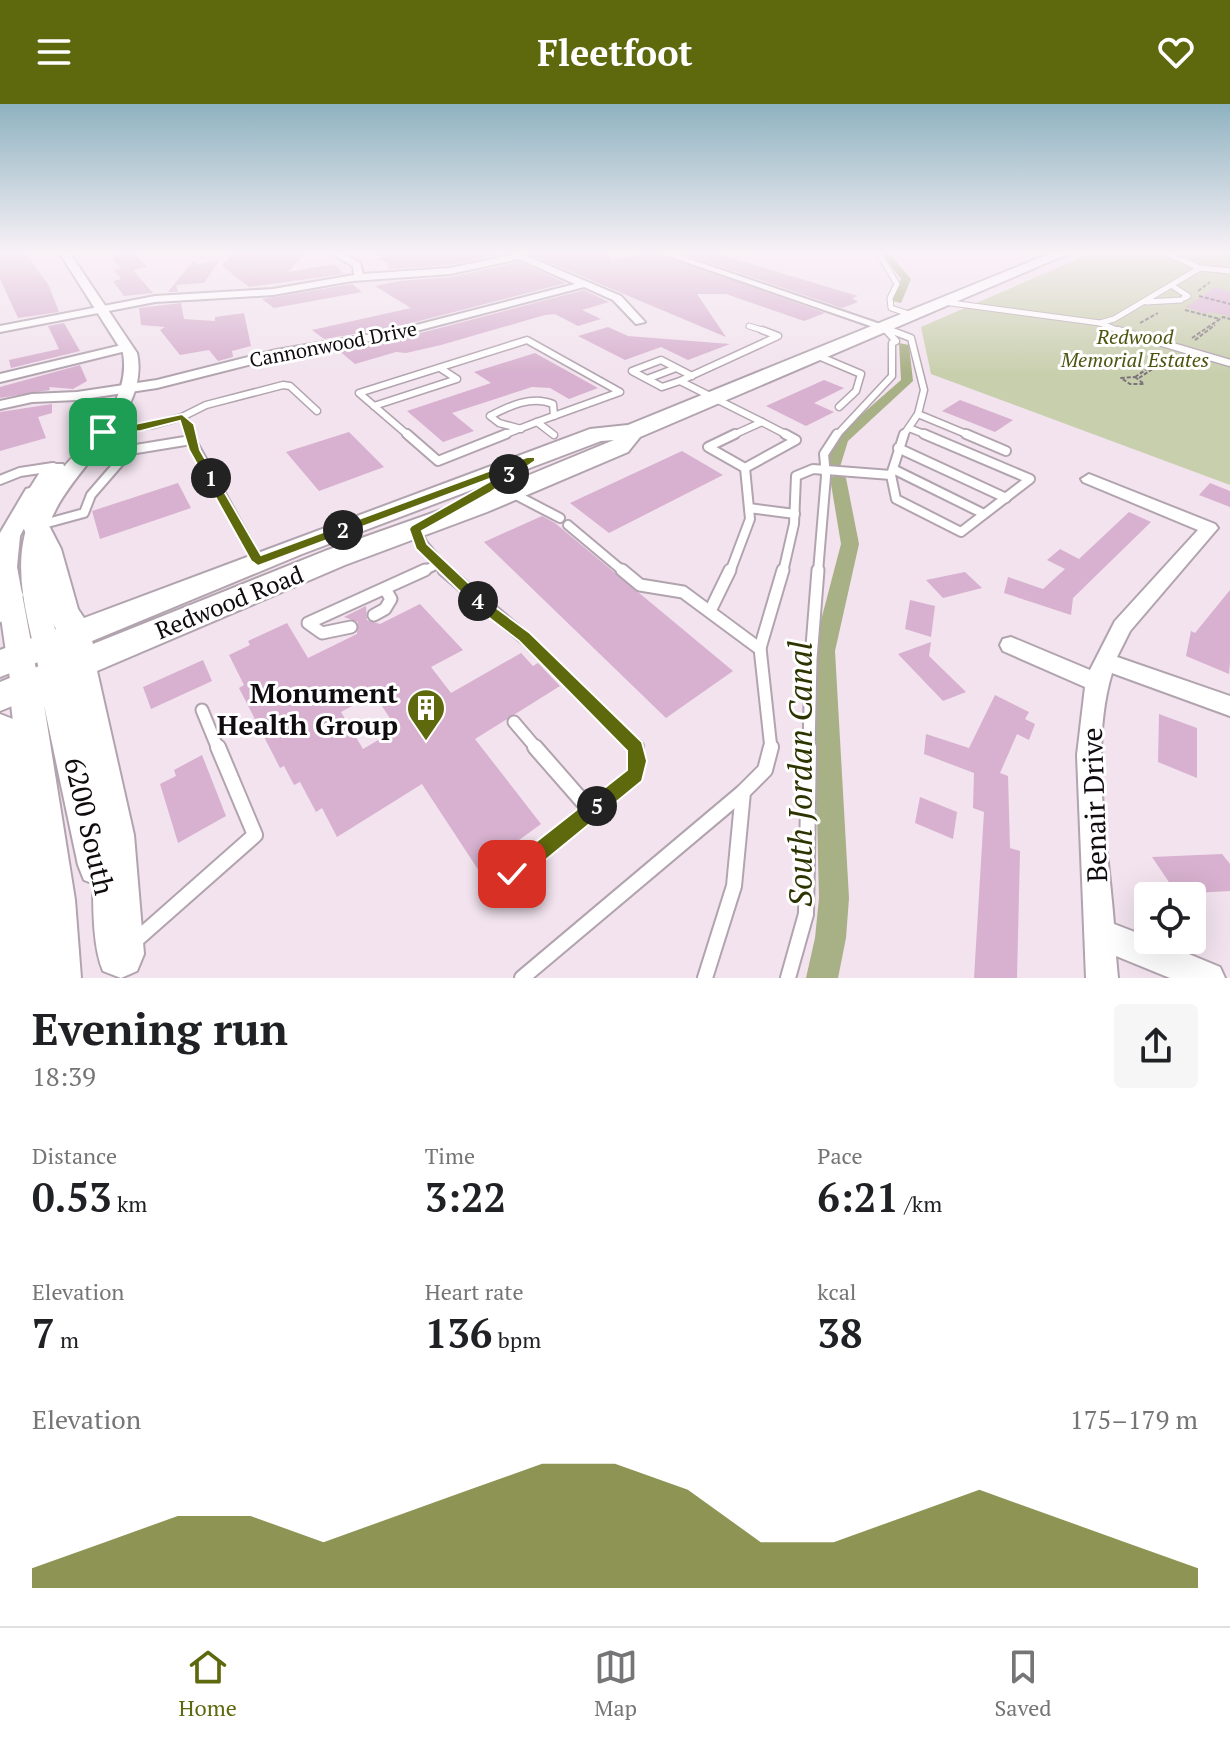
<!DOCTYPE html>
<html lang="en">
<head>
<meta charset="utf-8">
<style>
	:root { --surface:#fff; --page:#f6f6f6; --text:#202124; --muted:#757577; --line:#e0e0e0; --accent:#5e680c }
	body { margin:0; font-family:"PT Serif",serif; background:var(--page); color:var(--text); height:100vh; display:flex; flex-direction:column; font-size:30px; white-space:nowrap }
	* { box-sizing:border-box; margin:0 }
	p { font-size:26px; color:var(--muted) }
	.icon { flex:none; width:44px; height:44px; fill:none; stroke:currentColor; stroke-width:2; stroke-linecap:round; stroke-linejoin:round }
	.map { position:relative; height:874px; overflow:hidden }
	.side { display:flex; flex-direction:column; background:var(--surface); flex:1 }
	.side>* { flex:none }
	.buttons { position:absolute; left:1134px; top:778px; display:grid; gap:16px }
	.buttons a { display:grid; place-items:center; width:72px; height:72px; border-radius:8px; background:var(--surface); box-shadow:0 8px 32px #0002; font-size:40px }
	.pin { position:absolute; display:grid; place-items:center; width:68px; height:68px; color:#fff; margin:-34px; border-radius:16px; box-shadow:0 4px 12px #0006 }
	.km { position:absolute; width:40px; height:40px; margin:-20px; border-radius:50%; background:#222; color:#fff; font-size:22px; line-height:40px; text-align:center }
	.round { display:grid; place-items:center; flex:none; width:84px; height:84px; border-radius:8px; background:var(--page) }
	.head { display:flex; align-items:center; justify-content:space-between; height:136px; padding:0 32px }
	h1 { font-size:44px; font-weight:700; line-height:60px }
	.metrics { display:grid; grid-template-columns:repeat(3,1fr); gap:12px; height:136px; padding:8px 32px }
	.metrics div { display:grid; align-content:center }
	.metrics b { font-size:40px; font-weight:700 }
	.metrics small { font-size:22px; font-weight:400 }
	.metrics p { font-size:22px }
	.chart { height:224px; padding:16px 32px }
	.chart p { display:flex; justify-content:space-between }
	.chart svg { width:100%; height:144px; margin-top:8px; fill:var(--accent); opacity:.7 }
	header { display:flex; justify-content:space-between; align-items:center; height:104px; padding:0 32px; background:var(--accent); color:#fff; font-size:36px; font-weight:700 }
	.tab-bar { display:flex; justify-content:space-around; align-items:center; height:112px; border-top:2px solid var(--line); background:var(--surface); font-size:22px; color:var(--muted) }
	.tab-bar a { display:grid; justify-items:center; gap:4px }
	.tab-bar .on { color:var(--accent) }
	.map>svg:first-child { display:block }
</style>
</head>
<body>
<header><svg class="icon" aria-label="menu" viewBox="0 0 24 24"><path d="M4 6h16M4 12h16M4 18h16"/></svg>Fleetfoot<svg class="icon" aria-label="heart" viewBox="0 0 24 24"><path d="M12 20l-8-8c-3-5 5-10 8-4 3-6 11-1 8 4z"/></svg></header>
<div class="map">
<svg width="1230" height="874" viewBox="0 0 1230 874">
	<rect width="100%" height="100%" fill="#f2e3ee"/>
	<path fill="#c8cfad" d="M1094 148H1230V381L931 270 921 223Z"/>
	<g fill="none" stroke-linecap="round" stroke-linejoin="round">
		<g fill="#a8b085" fill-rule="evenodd">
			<path d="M880 148H888L911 175 901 199 892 197 901 175Z"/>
			<path d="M899 239 909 241 913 277 848 337 840 363H830L827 360 836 333 901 276Z"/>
			<path d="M838 369 846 374 859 440 835 547 849 794 846 834 838 874H806L815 834 819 794 813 547 841 440 830 374Z"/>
		</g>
	</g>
	<g fill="#d7b1cf" fill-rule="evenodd">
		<path d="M24 148 48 180 59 208 18 214 0 175V150Z"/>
		<path d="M114 148H134L147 163 133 166 153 189 124 192 113 177 121 175 114 166 121 165 113 154 117 151Z"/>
		<path d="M233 148H306L288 168 334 160 344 170 249 183 222 162Z"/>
		<path d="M373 148H503L504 149 450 161 390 165 386 161 389 160 377 154 382 153Z"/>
		<path d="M524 148H608L610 157 654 148 825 209 804 217 726 190H697L726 233Z"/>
		<path d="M677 148H711L858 192 852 194 858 198 842 204Z"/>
		<path d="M220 156 204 179 176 181 178 188H168L193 157 197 161Z"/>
		<path d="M519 158 566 179 396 223 324 235 312 226 411 204 375 182 399 177 451 173Z"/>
		<path d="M352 180 362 188 274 204 262 195Z"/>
		<path d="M1216 183 1230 188V212L1209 208 1206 210 1186 203Z"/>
		<path d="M584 186 609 198 582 206 601 215 578 222 555 210 545 211 441 241 406 249 396 248 355 260 338 246 398 235Z"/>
		<path d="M181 199 184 215 215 217V213L244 209 251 242 232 247 233 253 218 257 209 246 180 251 160 226 165 223 141 221 139 204Z"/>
		<path d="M64 219 80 247 11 264 9 256 59 245 48 222Z"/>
		<path d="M608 223 628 232 730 240 688 256 661 243 625 256 578 232Z"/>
		<path d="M535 249 598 284 569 295 550 284 532 283 452 309 474 327 443 338 407 307 491 279 474 268Z"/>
		<path d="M80 261 87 277 73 285 49 283 50 286 0 294V283Z"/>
		<path d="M824 276 844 284 814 299 834 308 806 322 766 302Z"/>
		<path d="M960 296 984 305 1013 316 995 328 942 307Z"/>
		<path d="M52 300V309L38 313 46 334 0 347V308Z"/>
		<path d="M349 328 384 363 319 387 286 348Z"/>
		<path d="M682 347 723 371 609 429 570 399Z"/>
		<path d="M178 379 191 404 100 435 92 407Z"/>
		<path d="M1210 379 1230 387V403L1199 391Z"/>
		<path d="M1129 408 1151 418 1073 494 1071 511 1004 489 1008 473 1043 485 1065 465 1047 456 1060 445 1079 455Z"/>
		<path d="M542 412 555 419 733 567 666 614 484 438Z"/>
		<path d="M965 468 982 484 943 494 926 476Z"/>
		<path d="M1230 486V558L1229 570 1186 552 1191 527 1195 529Z"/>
		<path d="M910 496 935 502 931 533 905 525Z"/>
		<path d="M420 500 463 546 431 563 451 589 521 549 533 562 538 559 560 582 475 635 541 720 519 736 522 740 481 770 422 680 337 733 322 704 316 708 300 678 294 681 284 662 280 664 239 584 244 581 229 551 250 541 248 537 287 519 308 554 357 530 358 518 344 513 366 502 367 516 380 520ZM374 590 397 625 363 645 341 608Z"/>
		<path d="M931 538 929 552 966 588 943 597 898 550Z"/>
		<path d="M203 556 212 577 151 605 143 583Z"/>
		<path d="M995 591 1029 608 1025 615 1035 620 1029 636 1017 630 1000 669 1008 672 1010 744 1020 747 1017 874H974L984 708 973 704 974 669 924 650 926 630 969 644Z"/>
		<path d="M1159 610 1197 624V674L1158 658Z"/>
		<path d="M202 651 226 712 178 739 160 680 176 672 174 666Z"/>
		<path d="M920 693 957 708 953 735 915 719Z"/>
		<path d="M1222 750 1230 760V787L1177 790 1152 753Z"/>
	</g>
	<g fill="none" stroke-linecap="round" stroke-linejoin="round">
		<defs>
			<g id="service-far4">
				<path d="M878 148 897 180 890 194 891 204 912 211"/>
				<path d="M1200 164 1230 167"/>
				<path d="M1171 181 1188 192 1184 194"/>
				<path d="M944 198 1100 219 1114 215 1200 164 1163 148"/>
				<path d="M1146 198 1181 196"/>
				<path d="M1100 219 1122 228"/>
				<path d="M749 222 768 228"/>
				<path d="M883 223 888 228"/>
				<path d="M886 225 895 228"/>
			</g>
			<g id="service-far3">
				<path d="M890 226 911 234 924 286 918 310 971 332"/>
				<path d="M1118 226 1230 259"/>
				<path d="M816 251 861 270 856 287 839 303"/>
				<path d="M647 275 676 264"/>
				<path d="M680 277 662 283 632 267 661 256 692 272"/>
				<path d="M374 302 457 275 440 264"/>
				<path d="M182 313 188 320 190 332"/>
				<path d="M537 318 554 331"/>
				<path d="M762 318 789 332"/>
				<path d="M762 318 680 277 778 232 762 226"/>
				<path d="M909 324 929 332"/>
				<path d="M521 325 499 319 490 312C509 302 532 291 553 300L554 312"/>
				<path d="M103 328 153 321 182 313 206 301 283 281 290 282 317 307"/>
				<path d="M409 332 359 289 527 236 620 288 537 318"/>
				<path d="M501 332 537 318"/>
				<path d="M731 332 762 318"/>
				<path d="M836 332 892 272V239L896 237 886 226"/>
				<path d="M903 332 918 310"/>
			</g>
			<g id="service-far2">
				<path d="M190 330 191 336"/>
				<path d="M407 330 438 357 506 330"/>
				<path d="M735 330 708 343 745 364 796 336 785 330"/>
				<path d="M966 330 1006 347"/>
				<path d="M898 344 1006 394"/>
				<path d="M88 348 130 346 191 336 258 457"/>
				<path d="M893 365 984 410"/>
				<path d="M891 371 896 395 961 428 1030 375 924 330"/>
				<path d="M0 376 20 368 53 363"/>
				<path d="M512 389 560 414"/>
				<path d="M749 404 795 410"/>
				<path d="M40 421 84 409 91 391 130 346"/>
				<path d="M568 421 624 468"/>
				<path d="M415 425 423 440 446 468"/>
				<path d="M421 468 440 459"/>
				<path d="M730 468 750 415 745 364"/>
				<path d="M783 468 794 420 796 372 813 365 891 371 904 330"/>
				<path d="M818 468 826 372 824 350 837 330"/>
			</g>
			<g id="service-far1">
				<path d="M444 466 527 536 636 645"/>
				<path d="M622 466 640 481 683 488 760 545"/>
				<path d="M710 507 730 466"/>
				<path d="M374 511 385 505 391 495 385 485"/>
				<path d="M351 523 322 529 308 519 425 466"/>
				<path d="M202 606 218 645"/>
				<path d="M514 618 537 645"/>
				<path d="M771 645 760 544 783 466"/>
				<path d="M809 645 811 555 818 466"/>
			</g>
			<g id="service">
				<path d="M535 643 591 707 635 671 636 643"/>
				<path d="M512 770 591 707"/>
				<path d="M135 837 255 731 218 643"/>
				<path d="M522 874 743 688"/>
				<path d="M705 874 734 782 743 688 765 666 771 643"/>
				<path d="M788 874 806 810 809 643"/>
			</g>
			<g id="minor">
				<path d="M334 148H341L360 159 363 170 450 164 511 151 506 148H517L621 192 645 218 636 220 613 196 584 183 397 232 276 254 157 284 77 296 32 298 0 305V297L32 290 77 288 157 276 276 246 397 226 575 180 519 155 450 170 352 177 273 191 155 198 0 228V222L155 192 273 185 354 171 353 162 334 151Z"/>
				<path d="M657 148H669L889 223 879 225Z"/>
				<path d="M126 240 132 244 130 246 0 278V270Z"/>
				<path d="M1089 370 1215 420 1218 424 1130 527 1117 553 1230 592V612L1112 569C1089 645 1108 741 1114 820L1148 833V836H1155L1220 863 1225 874H1170L1116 852 1118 874H1086L1077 651 1085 583 1003 547 1000 541 1003 535 1011 533 1090 566 1115 517 1198 426 1083 378 1081 375Z"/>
			</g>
			<path id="tertiary" d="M59 148H69L137 249C152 318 58 367 44 437 36 481 58 528 68 570L64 578 54 581 44 578 40 570C29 516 9 465 31 411L20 432 17 463 39 582 35 590 25 593 15 590 11 582 0 507V429L26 385 33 383 43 389C72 346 133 306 123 249Z"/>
			<path id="secondary" d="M54 557 65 561 70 570 120 761 114 776 99 782 84 776 78 761 44 601 75 796 81 874H35L33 796 9 582 13 573 25 569 37 573 40 579 38 570 43 561Z"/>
			<g id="primary">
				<path d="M1054 148H1072L640 333 628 348 487 408 345 461 97 567 134 731 144 850 137 867 121 874 103 867C88 831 96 769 91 727 85 678 69 630 64 581L0 607V578L61 553V549L0 573V546L56 525 47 508 33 445 18 412 23 395 45 360H63L66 365 49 395 44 412 61 445 78 505 84 514 590 325 628 321ZM614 336 469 396 325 447 93 540 92 537 302 450 601 337Z"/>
				<path d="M8 480 19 483 23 491 11 515 0 518V483Z"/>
				<path d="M0 610 13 615 19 626 33 727 41 874H0Z"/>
			</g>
		</defs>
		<use href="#service-far4" stroke="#b2a4af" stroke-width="7"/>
		<use href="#service-far3" stroke="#b2a4af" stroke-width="9"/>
		<use href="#service-far2" stroke="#b2a4af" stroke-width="12"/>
		<use href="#service-far1" stroke="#b2a4af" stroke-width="15"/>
		<use href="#service" stroke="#b2a4af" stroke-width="18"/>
		<use href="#minor" stroke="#b2a4af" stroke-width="4"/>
		<use href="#tertiary" stroke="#b2a4af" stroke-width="4"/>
		<use href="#secondary" stroke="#b2a4af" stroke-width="4"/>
		<use href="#primary" stroke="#b2a4af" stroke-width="4"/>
		<g stroke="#7d737b" stroke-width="2" stroke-dasharray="4 2" stroke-linecap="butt">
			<path d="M1198 187 1210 178"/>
			<path d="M1199 192 1230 200"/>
			<path d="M1185 206 1220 215"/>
			<path d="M1140 219 1158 209"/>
			<path d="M1192 234 1223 213 1230 215"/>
			<path d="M1195 236 1215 221"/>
			<path d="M1135 273 1144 280H1130L1121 274Z"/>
			<path d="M1135 273 1166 252"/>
			<path d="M1139 274 1169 254"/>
		</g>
		<use href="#service-far4" stroke="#fff" stroke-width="5"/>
		<use href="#service-far3" stroke="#fff" stroke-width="6"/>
		<use href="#service-far2" stroke="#fff" stroke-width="8"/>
		<use href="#service-far1" stroke="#fff" stroke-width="11"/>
		<use href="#service" stroke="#fff" stroke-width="14"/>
		<use href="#minor" fill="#fff" fill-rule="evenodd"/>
		<use href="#tertiary" fill="#fff" fill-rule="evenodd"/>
		<use href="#secondary" fill="#fff" fill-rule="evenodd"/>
		<use href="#primary" fill="#fff" fill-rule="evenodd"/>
	</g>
	<linearGradient id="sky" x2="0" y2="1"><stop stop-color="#8eb2c0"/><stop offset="0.55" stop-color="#f9f2f7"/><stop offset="1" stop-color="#f9f2f7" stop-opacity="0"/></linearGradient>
	<rect width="1230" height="270" fill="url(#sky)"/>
	<path fill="#5e680c" stroke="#fff" stroke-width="2" d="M182 310 194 320 200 346 261 451 527 353H535V357L491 388 422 427 427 440 491 500 530 529 642 638 647 657 642 677 520 777 512 780 505 777 502 770 505 762 627 666V647L519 537 480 507 416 445 409 425 411 422 503 370 258 462 251 457 189 346 180 317 141 327 103 331 97 328Z"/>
	<defs>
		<symbol id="building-pin" viewBox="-11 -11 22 30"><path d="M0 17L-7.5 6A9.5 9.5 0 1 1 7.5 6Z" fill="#5e680c" stroke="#fff"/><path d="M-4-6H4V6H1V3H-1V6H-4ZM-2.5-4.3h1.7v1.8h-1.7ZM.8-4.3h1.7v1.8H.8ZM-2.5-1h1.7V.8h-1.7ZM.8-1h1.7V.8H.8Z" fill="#fff"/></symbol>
	</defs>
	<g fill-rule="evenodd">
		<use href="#building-pin" x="404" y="582" width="44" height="60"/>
	</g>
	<g text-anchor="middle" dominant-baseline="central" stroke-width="6" stroke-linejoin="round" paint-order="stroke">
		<g font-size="20" font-style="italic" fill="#4d5510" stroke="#fff">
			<text x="1135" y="232">Redwood<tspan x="1135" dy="23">Memorial Estates</tspan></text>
		</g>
		<g font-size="20" fill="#100b0f" stroke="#fff">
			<text transform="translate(333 240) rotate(-11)">Cannonwood Drive</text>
		</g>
		<g font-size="24" fill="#100b0f" stroke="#fff">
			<text transform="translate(229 498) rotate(-22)">Redwood Road</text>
		</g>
		<g font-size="28" font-weight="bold" fill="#100b0f" stroke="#fff" text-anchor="end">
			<text x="398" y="588">Monument<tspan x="398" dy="32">Health Group</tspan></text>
		</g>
		<g font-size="28" fill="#100b0f" stroke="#fff">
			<text transform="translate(1094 701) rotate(-92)">Benair Drive</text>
			<text transform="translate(90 722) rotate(77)">6200 South</text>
		</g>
		<g font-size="32" font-style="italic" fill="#2e3400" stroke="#fff">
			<text transform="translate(800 670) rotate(-90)">South Jordan Canal</text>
		</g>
	</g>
</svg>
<div class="buttons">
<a><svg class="icon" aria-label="locate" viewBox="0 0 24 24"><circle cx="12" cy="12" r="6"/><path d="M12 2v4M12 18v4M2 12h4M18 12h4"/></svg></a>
</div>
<div class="pin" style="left:103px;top:328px;background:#1e9e55"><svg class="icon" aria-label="arrive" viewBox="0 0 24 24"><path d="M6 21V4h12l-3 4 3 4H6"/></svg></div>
<div class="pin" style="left:512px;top:770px;background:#d93025"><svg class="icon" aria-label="check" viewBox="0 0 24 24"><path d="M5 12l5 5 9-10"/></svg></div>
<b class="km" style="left:211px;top:374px">1</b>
<b class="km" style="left:343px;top:426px">2</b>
<b class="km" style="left:509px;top:370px">3</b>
<b class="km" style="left:478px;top:497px">4</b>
<b class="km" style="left:597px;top:702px">5</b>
</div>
<section class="side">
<div class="head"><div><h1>Evening run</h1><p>18:39</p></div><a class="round"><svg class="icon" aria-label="share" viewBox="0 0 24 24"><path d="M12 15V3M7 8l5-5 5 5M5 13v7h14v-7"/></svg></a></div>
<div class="metrics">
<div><p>Distance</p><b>0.53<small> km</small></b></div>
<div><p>Time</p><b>3:22</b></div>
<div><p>Pace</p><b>6:21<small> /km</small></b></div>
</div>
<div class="metrics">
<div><p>Elevation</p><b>7<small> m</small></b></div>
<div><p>Heart rate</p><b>136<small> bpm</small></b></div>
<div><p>kcal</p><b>38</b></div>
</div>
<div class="chart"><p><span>Elevation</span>175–179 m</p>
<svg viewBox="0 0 160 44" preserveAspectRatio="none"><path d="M0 44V38L10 30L20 22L30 22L40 30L50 22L60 14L70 6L80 6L90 14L100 30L110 30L120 22L130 14L140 22L150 30L160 38V44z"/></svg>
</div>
</section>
<nav class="tab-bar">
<a class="on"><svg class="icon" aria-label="home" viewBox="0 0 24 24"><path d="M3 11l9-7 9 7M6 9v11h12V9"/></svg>Home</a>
<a><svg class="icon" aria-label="map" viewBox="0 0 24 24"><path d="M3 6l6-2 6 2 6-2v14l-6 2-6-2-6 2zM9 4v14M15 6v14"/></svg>Map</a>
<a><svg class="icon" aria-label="saved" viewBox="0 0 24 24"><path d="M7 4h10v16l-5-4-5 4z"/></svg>Saved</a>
</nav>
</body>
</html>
